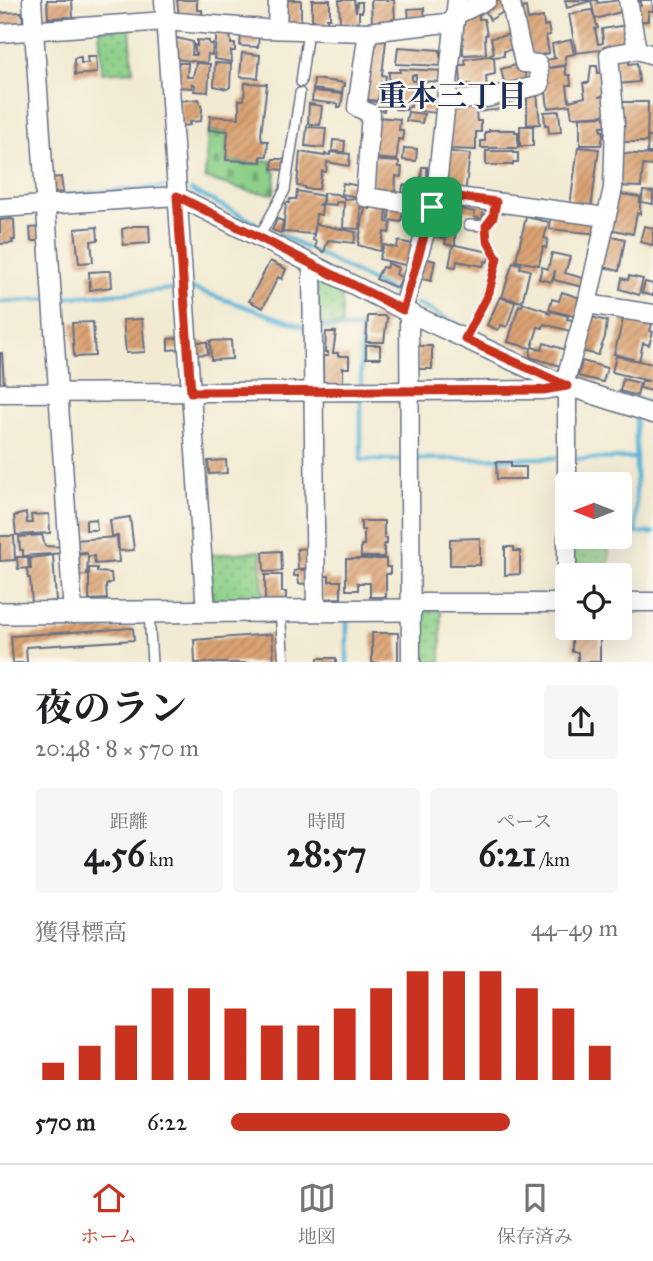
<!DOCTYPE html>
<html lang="ja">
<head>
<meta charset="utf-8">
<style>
	:root { --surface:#fff; --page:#f6f6f6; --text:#202124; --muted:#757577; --line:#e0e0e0; --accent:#c8321e }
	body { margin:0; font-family:"IM FELL Great Primer","Noto Serif JP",serif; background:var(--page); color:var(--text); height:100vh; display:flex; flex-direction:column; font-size:26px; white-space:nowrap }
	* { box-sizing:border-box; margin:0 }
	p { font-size:23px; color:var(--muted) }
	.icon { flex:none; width:38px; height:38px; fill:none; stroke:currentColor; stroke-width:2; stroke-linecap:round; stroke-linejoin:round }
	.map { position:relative; height:662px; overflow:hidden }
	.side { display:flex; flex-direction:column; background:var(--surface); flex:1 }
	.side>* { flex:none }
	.needle { width:46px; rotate:270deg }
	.tools { position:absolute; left:555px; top:472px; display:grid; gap:14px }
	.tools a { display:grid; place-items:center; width:77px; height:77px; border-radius:7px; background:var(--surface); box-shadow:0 7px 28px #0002; font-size:35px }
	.pin { position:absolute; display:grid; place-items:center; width:60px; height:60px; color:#fff; margin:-30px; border-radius:14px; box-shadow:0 4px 10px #0006 }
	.round { display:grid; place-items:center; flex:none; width:74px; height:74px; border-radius:7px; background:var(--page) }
	.overview { display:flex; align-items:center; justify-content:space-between; height:119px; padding:0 35px }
	h1 { font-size:38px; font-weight:700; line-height:52px }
	.metrics { display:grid; grid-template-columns:repeat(3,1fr); gap:10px; height:119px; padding:7px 35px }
	.metrics div { display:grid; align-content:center; border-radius:7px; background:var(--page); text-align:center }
	.metrics b { font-size:35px; font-weight:700 }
	.metrics small { font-size:19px; font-weight:400 }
	.metrics p { font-size:19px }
	.chart { height:196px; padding:14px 35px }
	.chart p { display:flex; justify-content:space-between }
	.chart svg { width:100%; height:126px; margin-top:7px; stroke:var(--accent); stroke-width:6 }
	ul { padding:0 35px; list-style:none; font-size:23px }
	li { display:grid; grid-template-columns:112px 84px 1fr; align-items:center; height:52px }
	li i { height:18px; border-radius:9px; background:var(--accent) }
	.tabs { display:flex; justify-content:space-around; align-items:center; height:98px; border-top:2px solid var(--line); background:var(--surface); font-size:19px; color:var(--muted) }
	.tabs a { display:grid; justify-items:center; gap:4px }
	.tabs .current { color:var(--accent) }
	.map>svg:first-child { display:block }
</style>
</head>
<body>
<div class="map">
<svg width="653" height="663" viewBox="0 0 653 663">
	<defs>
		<pattern id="grass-dots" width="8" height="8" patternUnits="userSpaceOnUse" patternTransform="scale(1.75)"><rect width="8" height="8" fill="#8dd089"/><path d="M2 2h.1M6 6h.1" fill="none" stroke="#72a973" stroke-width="1.8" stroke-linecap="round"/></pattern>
		<pattern id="cemetery-stones" width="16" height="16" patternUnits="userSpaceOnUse" patternTransform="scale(1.75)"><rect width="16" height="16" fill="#8dd089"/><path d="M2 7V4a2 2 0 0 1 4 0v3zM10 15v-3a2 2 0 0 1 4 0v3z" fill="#72a973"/></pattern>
		<pattern id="building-hatch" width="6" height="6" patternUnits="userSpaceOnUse" patternTransform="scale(1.75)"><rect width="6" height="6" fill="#dca373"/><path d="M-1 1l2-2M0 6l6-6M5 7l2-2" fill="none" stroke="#b28562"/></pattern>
	</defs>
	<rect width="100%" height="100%" fill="#fbf7ec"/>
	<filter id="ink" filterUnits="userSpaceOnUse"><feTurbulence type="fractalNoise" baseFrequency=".0143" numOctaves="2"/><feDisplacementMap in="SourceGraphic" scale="14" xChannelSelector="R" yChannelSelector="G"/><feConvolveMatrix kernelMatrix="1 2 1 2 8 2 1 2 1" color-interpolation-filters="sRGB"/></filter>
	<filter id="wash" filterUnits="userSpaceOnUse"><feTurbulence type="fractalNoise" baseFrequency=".00686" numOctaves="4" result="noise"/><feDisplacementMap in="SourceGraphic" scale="28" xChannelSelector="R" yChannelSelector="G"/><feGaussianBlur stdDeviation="1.57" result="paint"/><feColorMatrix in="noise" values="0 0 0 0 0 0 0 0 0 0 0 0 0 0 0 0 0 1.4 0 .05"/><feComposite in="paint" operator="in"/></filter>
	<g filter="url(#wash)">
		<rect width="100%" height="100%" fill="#f2ead2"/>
		<g fill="url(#grass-dots)" stroke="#548074" stroke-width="2">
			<path d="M130 28 133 71 102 73 99 30Z"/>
			<path d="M322 277 342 287V325H318L317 280Z"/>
			<rect x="571" y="537" width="38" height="39"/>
			<path d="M261 551 263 602 217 603 212 597 209 555Z"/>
			<path d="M423 610H441V662H418V617Z"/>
		</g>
		<path fill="url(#cemetery-stones)" stroke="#548074" stroke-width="2" d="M208 131 227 132 226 161 261 164V160L272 161V171L276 172 274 194 248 191 205 178Z"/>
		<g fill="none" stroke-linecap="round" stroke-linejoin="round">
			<g stroke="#5ab4d7" stroke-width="4.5">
				<path d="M191 190 256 223"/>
				<path d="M66 195 163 187"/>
				<path d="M280 234 306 248"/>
				<path d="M313 251 397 294"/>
				<path d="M191 288 307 328"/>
				<path d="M58 298 176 289"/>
				<path d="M0 302 47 299"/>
				<path d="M417 304 463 327"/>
				<path d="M318 328H361V386"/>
				<path d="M474 333 498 344"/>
				<path d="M361 397V460H403"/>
				<path d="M628 397 653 404"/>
				<path d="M636 419V533H653"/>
				<path d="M418 459 561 458"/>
				<path d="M572 459 636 458"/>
				<path d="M347 620V663"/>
			</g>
		</g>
		<g id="blocks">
			<g fill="url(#building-hatch)">
				<path d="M47 0H72L73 17 48 18Z"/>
				<path d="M177 0H197V10H202V15L179 16Z"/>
				<path d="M286 0H301V24H286V18H283Z"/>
				<path d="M312 0H330V18H327V25H314V20H312Z"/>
				<path d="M339 0H354L356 12 357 2H362V12H359V25H345V22H340Z"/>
				<path d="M371 0H394L395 22 372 24Z"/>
				<path d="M499 0H503L508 9 490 20 484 8Z"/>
				<path d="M565 0H590V1L567 8Z"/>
				<path d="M591 0H597L598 3 621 0 624 11 595 19Z"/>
				<path d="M635 0H652L653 11H648V21H638V6H641V2L636 3Z"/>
				<path d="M526 7 528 20 543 17 544 26 548 25 550 35 546 36 549 53 527 58 516 9Z"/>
				<path d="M424 8 425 20 409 21 408 9Z"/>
				<path d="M592 10 598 28 595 29 598 44 603 43 602 29 627 25 632 46 576 53 569 14Z"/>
				<path d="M22 12 23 25 0 27V13Z"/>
				<path d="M470 15H479V19H484L487 35H485L486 54 463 55 462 19H470Z"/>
				<path d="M217 31 230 32 231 44H235V51H231L232 62 214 59Z"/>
				<path d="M241 34 259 36 258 47 240 46Z"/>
				<path d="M512 34 515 49 504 51V56L492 57 491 54 494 53 491 38Z"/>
				<path d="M177 38 193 42 192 55H196L194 45 197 46V40L209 41V44H213L212 55 208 54 207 63 175 59 176 46H174Z"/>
				<path d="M371 39 386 41 382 75 386 76 385 83 381 82 378 101 364 99Z"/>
				<path d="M571 40 574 54 565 56 566 65 547 68 546 60 557 58 554 57 552 44Z"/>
				<path d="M398 47 440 50V57H445L444 66 396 64Z"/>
				<path d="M242 53 260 55 258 78 240 77Z"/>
				<path d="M87 56H96L97 73 75 75 74 58 81 57V63H88Z"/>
				<path d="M489 56 494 57 495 74 486 76 487 92 471 93 470 84H467L468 95 454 96V86L461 85 460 65H466L465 59Z"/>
				<path d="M628 57 629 64 637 63 639 82 617 84 614 59Z"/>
				<path d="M178 63H188L187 77H193L196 63 210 64 208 92 194 91 195 85 192 84V88L176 87Z"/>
				<path d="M215 63 231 64 230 87 227 89 214 86Z"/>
				<path d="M519 64 524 70 527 82 505 87 501 69Z"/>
				<path d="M565 66 566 75H570L571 85H567L569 101 585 97 583 83H589L591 66H597L598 73 604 72 606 95 598 97 606 96 608 115 572 117 570 105 548 108 543 69Z"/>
				<path d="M400 69 444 71 443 82 416 81V75H412V81H416L415 91 412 90 411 107H407V110L395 109V107H388L389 72H400Z"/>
				<path d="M314 79 345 83V86H343L342 93 313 89Z"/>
				<path d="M245 83 267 84 261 134 262 141H268L267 156H261V162L226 160 228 131 209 130 210 116 239 118V100H244Z"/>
				<path d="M313 91 343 94 341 107H338V104L312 101Z"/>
				<path d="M537 93 540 124 527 125V94Z"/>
				<path d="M199 99 202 109 201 121 189 122 190 125 182 126 179 101Z"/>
				<path d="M421 99 437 101 436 113 419 111Z"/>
				<path d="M508 99 509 108 478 112 477 102Z"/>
				<path d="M362 100 385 103 384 111 372 110Z"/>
				<path d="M464 102 475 103 477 121H481V132H476V150L450 149 451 110 464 109Z"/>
				<path d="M621 102H648L647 142H621Z"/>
				<path d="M309 104 322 106 320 125 308 124Z"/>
				<path d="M559 111 561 132 549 133 548 125H545L544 112Z"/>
				<path d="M408 112 424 114 422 123 406 121Z"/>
				<path d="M611 116V126H601V131H604L601 145H580V117Z"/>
				<path d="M376 117 400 119 399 130H403V140L398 139 397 160 373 158Z"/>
				<rect x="520" y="126" width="13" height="20"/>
				<path d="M307 127 326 128 324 148 305 146Z"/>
				<path d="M489 130H515V132H518V148H481V141H485V132H489Z"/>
				<path d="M648 137H653V153H647Z"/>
				<path d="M333 140 345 141 344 152 332 151Z"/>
				<path d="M578 147 599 149 591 209 570 206Z"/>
				<path d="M404 148 417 149 416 161 403 160Z"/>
				<path d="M446 151 470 154 465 194 442 191Z"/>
				<path d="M486 151H513V153H518V162H513V165H486Z"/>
				<path d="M300 152 325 156V154L330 155V152L350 154 349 166 327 162 326 172 322 171 319 189H305V187L297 186Z"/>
				<path d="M620 153 653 155V166L643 165 641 187 617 186Z"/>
				<path d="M273 159H284L283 170 272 169Z"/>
				<path d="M373 160 399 162V167H402L401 177 396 176 395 194 402 195 403 185 415 186 416 178H421L422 167H427V187H430L428 202 371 192Z"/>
				<path d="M61 177 63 192 52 193 50 178Z"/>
				<path d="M343 183 360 186 358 197 341 194Z"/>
				<path d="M297 191 323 196 322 203 318 205H322L321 215 316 214 314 234 283 232 286 203H289L290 199H296Z"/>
				<path d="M643 191 653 192V204L641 202Z"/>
				<path d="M323 193 336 194 344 197V199L361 198 360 229 343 228 344 202H336V205L323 204Z"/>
				<path d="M615 193 640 197V214L637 213 633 234 609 229Z"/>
				<path d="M463 201 490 207 488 215 483 214 482 219 474 217 475 212 461 209 455 237V245L490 252 488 262 485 261 483 266 457 261 456 267 449 266 453 246 445 244 446 239 431 235 441 202 462 207Z"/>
				<path d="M371 203 387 207 386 222 391 223 389 233 384 232 381 250 379 251 358 245 365 208 370 209Z"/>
				<path d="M390 204 421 209 419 219 402 216 401 222 389 220Z"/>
				<path d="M551 214 599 221 598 234 550 229Z"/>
				<path d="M526 217 549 222 544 238 548 239 546 248 543 247 539 265 516 261Z"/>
				<path d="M11 219 14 220 15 240H12L13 243 0 244V220Z"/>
				<path d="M277 219 283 221 281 233 272 230Z"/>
				<path d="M316 224 356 232 354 243 328 240 324 252 315 247 317 242 313 240Z"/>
				<path d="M134 226H149L150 243 123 245 122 229Z"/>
				<path d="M644 226 653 228V245L640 242Z"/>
				<path d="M42 227 41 241H31L30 228Z"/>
				<path d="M97 227 98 240 91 241 93 262 79 263 75 229Z"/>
				<path d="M607 235 625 239 619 271 600 266Z"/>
				<path d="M398 241 413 244 409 266 379 259 384 245 397 248Z"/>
				<path d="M552 253 570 257 565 273 586 279 583 287 554 280 555 270 552 282 539 279 542 267 548 269Z"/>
				<path d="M424 258 435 261 431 281 418 278Z"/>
				<path d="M270 261 286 269 282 279 278 277 263 308 249 301Z"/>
				<path d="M513 262 521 264 520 268 530 270 522 302 502 297Z"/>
				<path d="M388 263 398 268 396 274 402 278 397 288 376 279 382 267 386 268Z"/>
				<path d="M106 271H111L112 287 90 290 89 272Z"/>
				<path d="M629 276 643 279 639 295 620 289 622 278 628 280Z"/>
				<path d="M645 282 653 284V296L642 293Z"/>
				<path d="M562 292 583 299 578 317 549 310 552 299 559 301Z"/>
				<path d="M500 297 515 302 507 327 501 325 498 330 487 325Z"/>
				<path d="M523 303 548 311 547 313 550 314 551 311 568 316 567 319 573 320 570 331 544 324 543 328 538 327 532 347 542 350 544 343 569 351 564 367 530 357 531 348 508 342 519 305 522 306Z"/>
				<path d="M368 316H385L387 318 384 342H366Z"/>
				<path d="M587 316 607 321 605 337 598 355 578 350Z"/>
				<path d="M624 316 652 324 650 331 653 332 649 345 643 343 639 361 614 354Z"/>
				<path d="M142 319 145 352 126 353 123 320Z"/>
				<path d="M93 322 95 356 74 357 72 323Z"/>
				<path d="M326 332H336L333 353H338V356H349V368H343V386H323V356H328V352H325Z"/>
				<path d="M179 338 180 349 168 350V339Z"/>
				<path d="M231 340 232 359 211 360 210 341Z"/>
				<path d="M196 342H207L208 354 196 355Z"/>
				<rect x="366" y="345" width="14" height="13"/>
				<rect x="418" y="346" width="14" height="23"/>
				<path d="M0 353H2L4 386H0Z"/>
				<path d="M616 356 653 364 652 391 640 388 642 381H649L612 372Z"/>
				<path d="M582 361 607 368 603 382 578 376Z"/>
				<path d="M623 379 640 383 637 396 620 391Z"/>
				<path d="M226 460 227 473 209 474 208 461Z"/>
				<path d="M496 462H511V467H526V479H497Z"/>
				<path d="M26 513 27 523H32L31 515 49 514 50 533 16 535 14 516Z"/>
				<path d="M130 517 134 550 119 551 118 536H112L110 520Z"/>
				<path d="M96 519 97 530H86V520Z"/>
				<path d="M361 521H384V538H387V544H384V557H361V545H364V530H361Z"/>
				<path d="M42 535 45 546 64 547V553L23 556V550H20L19 537Z"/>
				<path d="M0 536H14L15 560 0 561Z"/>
				<path d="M117 537 119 562 95 564 94 556H88L87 575 76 576 75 555 87 554 86 552 75 553 74 540Z"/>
				<path d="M480 538V565H450V539Z"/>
				<path d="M505 547H514V551H520V574L505 575Z"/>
				<path d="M309 548V568L298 569 297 549Z"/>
				<path d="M281 551 282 571 264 572 263 552Z"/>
				<path d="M53 555 56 601 32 603 30 578H28L27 569H31L30 558Z"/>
				<path d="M17 557H28L29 568 18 569Z"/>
				<path d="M346 559H386V567H390V574H386V597H370V583H358V590H346Z"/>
				<path d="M89 568H97V572L111 573 112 582 106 585 107 599 89 600Z"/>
				<path d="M298 570H310V583L299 584 298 576H294V571Z"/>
				<path d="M265 575H282V592H286V600L265 601Z"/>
				<path d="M321 576H329V581H341V598L322 599Z"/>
				<path d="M133 628 134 640 26 647 27 663H13L11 636Z"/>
				<path d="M580 628H600V662H578V652H572V636H580Z"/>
				<rect x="372" y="633" width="26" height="30"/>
				<path d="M272 634 274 663H195L194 640Z"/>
				<rect x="318" y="658" width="18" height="5"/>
			</g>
		</g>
	</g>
	<g filter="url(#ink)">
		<use href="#blocks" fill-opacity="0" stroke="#667087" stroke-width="2"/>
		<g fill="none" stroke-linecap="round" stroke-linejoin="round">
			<defs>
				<g id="service">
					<path d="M301 82 308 30"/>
					<path d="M469 225 486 226"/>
					<path d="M259 237 285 190 300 93"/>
					<path d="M465 339 489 291 497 258 487 240 486 226 493 217 496 202"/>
					<path d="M280 612 284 663"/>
					<path d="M149 613 152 663"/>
				</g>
				<g id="minor">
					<path d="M32 0 73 614"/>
					<path d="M164 0 206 612"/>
					<path d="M628 0 637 50 653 55"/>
					<path d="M456 15 487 0"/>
					<path d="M277 29 278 0"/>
					<path d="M368 32 357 107 371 114 365 197 432 207"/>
					<path d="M0 33 165 21 265 29 368 32 455 22"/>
					<path d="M447 101 486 98 540 85 538 64 524 63 510 0"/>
					<path d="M436 194 606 217"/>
					<path d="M0 208 177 196 403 310 564 385 653 414"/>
					<path d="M312 264 316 611"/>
					<path d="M587 304 653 314"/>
					<path d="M403 310 436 194 457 0"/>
					<path d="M409 313 411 663"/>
					<path d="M564 385 587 304 613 188 615 122 609 55 637 50"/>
					<path d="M0 393 410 391 543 390 567 386V485"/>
					<path d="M567 537V576"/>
					<path d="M620 602H653"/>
					<path d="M411 603H567"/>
				</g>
				<path id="tertiary" d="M0 613 411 610"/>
			</defs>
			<use href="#service" stroke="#667087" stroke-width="12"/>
			<use href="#minor" stroke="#667087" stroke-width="21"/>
			<use href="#tertiary" stroke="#667087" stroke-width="24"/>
			<use href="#service" stroke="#fff" stroke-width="9"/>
			<use href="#minor" stroke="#fff" stroke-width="18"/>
			<use href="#tertiary" stroke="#fff" stroke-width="21"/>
		</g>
	</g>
	<g fill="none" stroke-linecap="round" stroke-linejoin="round" filter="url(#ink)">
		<defs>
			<path id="route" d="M436 194 496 202 493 217 486 226 487 240 497 258 489 292 465 339 567 386 543 390 191 392 177 196 403 310Z"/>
		</defs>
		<use href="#route" stroke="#fff" stroke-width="14"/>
		<use href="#route" stroke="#c8321e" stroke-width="9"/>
	</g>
	<g text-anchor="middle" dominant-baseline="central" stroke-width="5" stroke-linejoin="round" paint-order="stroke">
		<g font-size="30" font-weight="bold" fill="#1b2f5e" stroke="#fbf7ec">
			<text x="452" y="96">重本三丁目</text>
		</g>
	</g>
</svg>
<div class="tools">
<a><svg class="needle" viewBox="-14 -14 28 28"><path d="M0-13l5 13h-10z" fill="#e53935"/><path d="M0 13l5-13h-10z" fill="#757577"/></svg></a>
<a><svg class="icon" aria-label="locate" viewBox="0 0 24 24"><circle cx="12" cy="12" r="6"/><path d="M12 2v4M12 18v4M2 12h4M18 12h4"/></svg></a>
</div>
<div class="pin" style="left:432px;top:207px;background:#1e9e55"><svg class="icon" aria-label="arrive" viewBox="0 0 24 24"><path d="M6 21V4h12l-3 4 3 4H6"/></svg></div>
</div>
<section class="side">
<div class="overview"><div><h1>夜のラン</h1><p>20:48 · 8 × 570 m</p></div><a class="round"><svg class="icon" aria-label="share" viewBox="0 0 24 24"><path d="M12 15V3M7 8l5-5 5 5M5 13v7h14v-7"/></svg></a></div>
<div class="metrics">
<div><p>距離</p><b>4.56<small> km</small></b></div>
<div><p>時間</p><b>28:57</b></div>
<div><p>ペース</p><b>6:21<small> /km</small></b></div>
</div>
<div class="chart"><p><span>獲得標高</span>44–49 m</p>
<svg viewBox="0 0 160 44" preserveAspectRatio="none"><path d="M5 44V38M15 44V32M25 44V25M35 44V12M45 44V12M55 44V19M65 44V25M75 44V25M85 44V19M95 44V12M105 44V6M115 44V6M125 44V6M135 44V12M145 44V19M155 44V32"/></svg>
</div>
<ul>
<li><b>570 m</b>6:22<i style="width:72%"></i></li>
</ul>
</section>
<nav class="tabs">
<a class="current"><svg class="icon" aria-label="home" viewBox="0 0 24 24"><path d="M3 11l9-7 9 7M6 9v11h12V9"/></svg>ホーム</a>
<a><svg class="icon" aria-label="map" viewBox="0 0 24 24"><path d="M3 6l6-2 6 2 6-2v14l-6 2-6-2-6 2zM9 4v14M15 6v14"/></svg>地図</a>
<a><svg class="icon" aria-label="saved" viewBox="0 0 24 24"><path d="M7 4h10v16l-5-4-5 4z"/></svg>保存済み</a>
</nav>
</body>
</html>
